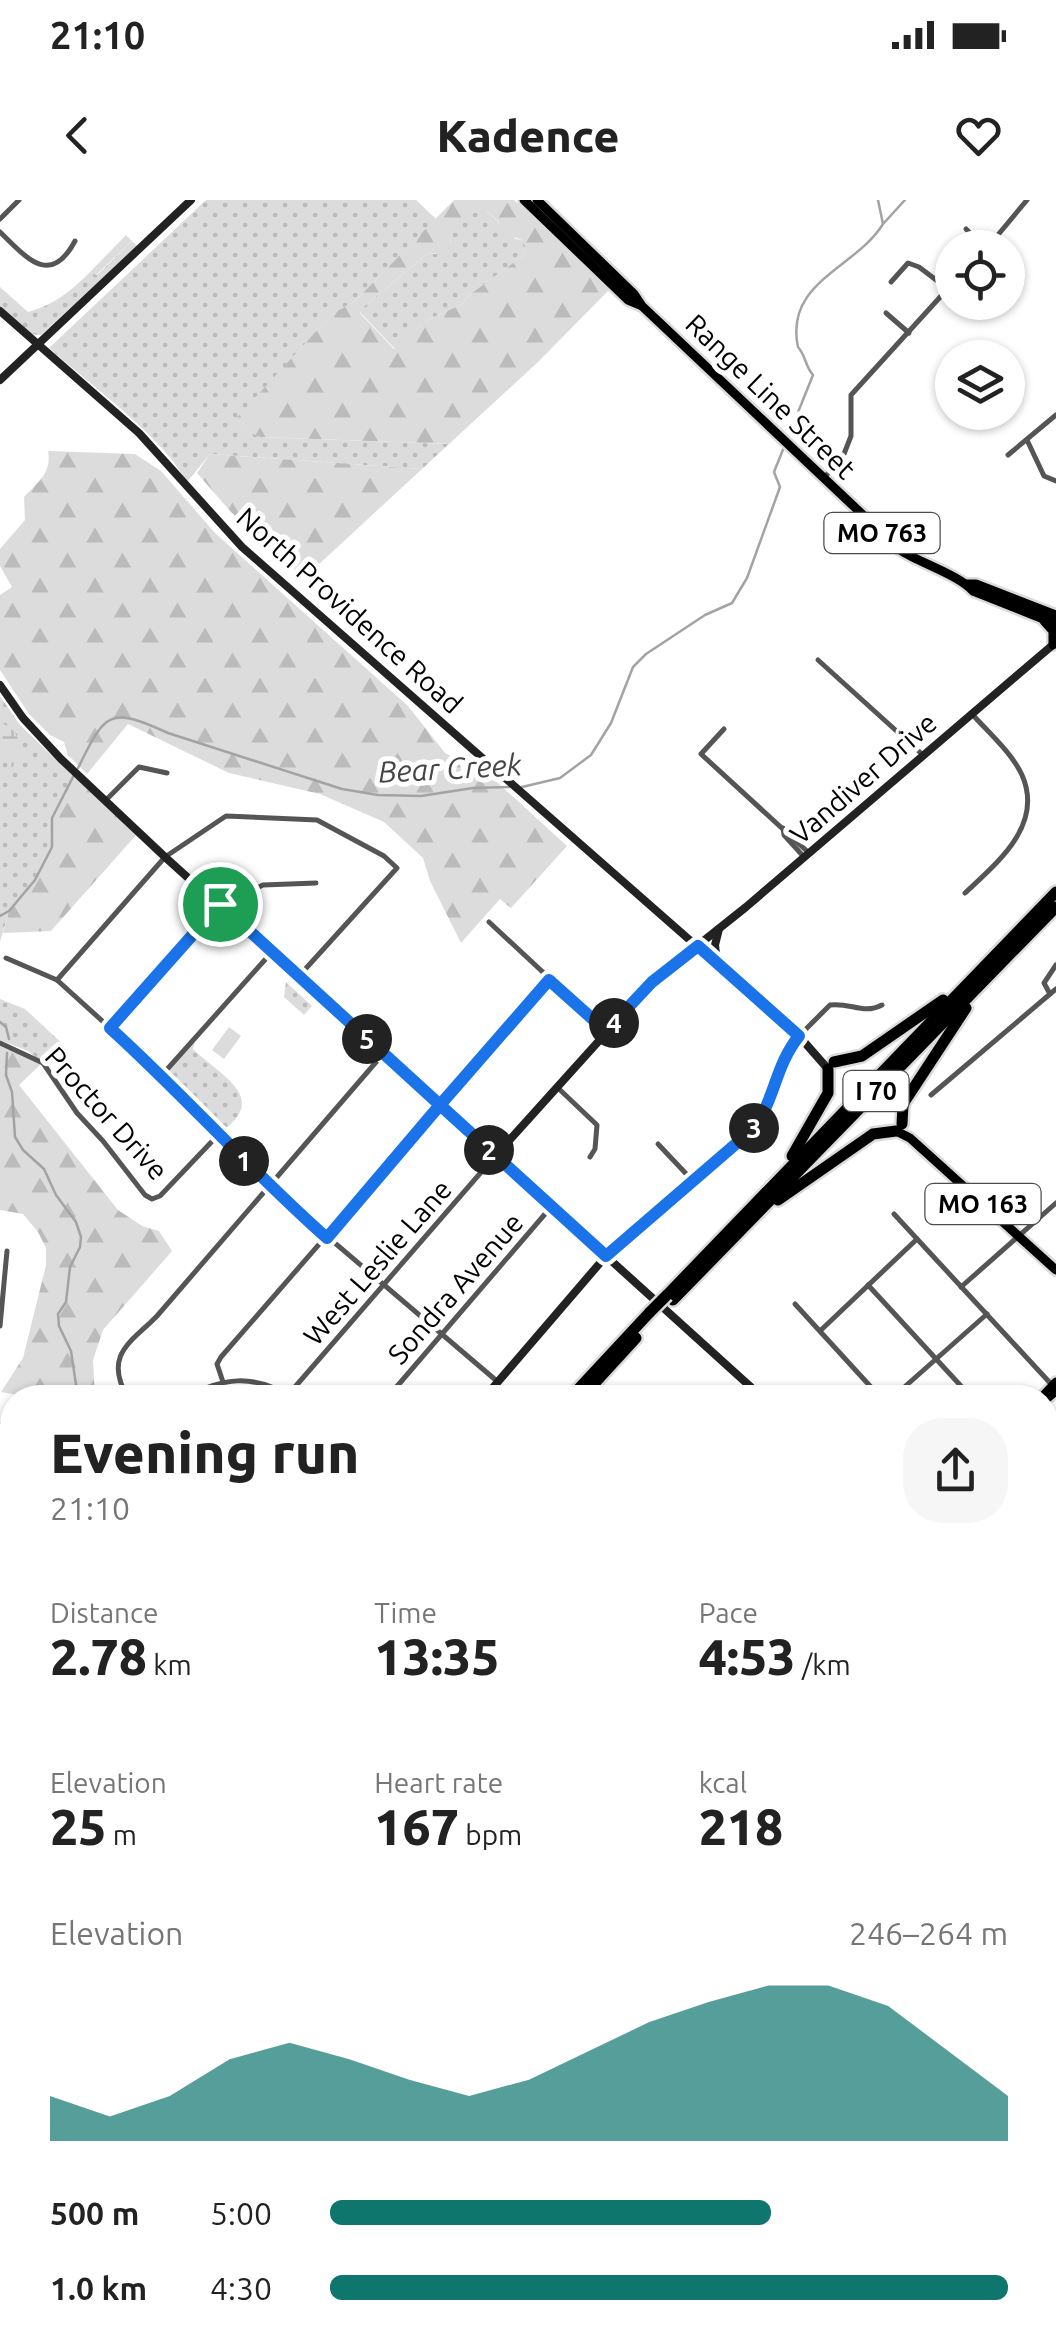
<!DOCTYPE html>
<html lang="en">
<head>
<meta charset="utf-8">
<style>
	:root { --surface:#fff; --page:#f6f6f6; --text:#222; --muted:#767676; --accent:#0f766e }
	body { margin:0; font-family:Ubuntu,sans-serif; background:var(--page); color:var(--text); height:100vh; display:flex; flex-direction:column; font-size:38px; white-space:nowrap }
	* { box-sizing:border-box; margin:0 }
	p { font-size:32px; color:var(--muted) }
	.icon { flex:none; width:55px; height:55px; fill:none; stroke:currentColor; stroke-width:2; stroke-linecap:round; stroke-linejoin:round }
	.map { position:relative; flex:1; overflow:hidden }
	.details { position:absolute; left:0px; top:1185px; width:1058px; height:962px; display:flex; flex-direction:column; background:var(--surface); border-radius:40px 40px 0 0; box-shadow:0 2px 8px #0004 }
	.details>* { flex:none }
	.tools { position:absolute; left:935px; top:30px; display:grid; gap:20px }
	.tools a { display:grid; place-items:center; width:90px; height:90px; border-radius:50%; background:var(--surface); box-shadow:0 2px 8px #0004; font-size:50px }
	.pin { position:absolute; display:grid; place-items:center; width:85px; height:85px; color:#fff; margin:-42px; border:5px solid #fff; border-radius:50%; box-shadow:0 2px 10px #0007 }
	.km { position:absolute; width:50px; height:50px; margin:-25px; border-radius:50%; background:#222; color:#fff; font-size:28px; line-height:50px; text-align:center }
	.round { display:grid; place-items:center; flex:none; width:105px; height:105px; border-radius:40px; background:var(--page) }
	.head { display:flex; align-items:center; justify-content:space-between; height:170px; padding:0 50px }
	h1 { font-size:55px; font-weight:800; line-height:75px }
	.figures { display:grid; grid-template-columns:repeat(3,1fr); gap:15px; height:170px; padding:10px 50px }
	.figures div { display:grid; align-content:center }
	.figures b { font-size:50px; font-weight:800 }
	.figures small { font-size:28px; font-weight:400 }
	.figures p { font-size:28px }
	.chart { height:280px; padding:20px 50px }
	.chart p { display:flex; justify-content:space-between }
	.chart svg { width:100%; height:180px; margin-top:10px; fill:var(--accent); opacity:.7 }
	ul { padding:0 50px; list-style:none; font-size:32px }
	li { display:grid; grid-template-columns:160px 120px 1fr; align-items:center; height:75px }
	li i { height:25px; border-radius:12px; background:var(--accent) }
	.status { display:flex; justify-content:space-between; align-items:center; height:70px; padding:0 50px; background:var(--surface); direction:ltr }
	.status svg { height:28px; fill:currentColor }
	header { display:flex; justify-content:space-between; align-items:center; height:130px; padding:0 50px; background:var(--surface); font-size:45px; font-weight:800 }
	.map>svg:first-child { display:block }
</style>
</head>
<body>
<div class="status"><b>21:10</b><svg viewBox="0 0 49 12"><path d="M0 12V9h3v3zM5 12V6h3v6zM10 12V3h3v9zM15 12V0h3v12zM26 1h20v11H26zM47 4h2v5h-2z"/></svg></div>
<header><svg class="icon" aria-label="back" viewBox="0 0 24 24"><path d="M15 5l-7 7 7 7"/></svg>Kadence<svg class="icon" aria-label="heart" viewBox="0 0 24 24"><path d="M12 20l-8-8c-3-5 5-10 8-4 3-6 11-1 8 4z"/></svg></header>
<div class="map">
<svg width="1056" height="2147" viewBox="0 0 1056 2147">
	<defs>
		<pattern id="green-dots" width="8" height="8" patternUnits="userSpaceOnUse" patternTransform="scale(2.5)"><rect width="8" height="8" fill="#dcdcdc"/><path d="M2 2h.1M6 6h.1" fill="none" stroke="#bbb" stroke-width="1.8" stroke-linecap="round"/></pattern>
		<pattern id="forest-firs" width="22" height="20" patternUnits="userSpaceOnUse" patternTransform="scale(2.5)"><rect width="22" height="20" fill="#dcdcdc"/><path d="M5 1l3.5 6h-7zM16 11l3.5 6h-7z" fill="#bbb"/></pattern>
		<pattern id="wetland-marsh" width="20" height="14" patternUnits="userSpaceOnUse" patternTransform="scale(2.5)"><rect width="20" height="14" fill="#dcdcdc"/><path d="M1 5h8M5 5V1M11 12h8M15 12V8" fill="none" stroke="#bbb"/></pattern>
		<pattern id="cemetery-stones" width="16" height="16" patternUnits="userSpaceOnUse" patternTransform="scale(2.5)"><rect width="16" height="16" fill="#dcdcdc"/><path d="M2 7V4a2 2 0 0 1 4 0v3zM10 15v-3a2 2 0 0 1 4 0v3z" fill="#bbb"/></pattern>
	</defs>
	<rect width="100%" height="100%" fill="#fff"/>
	<g fill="url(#green-dots)">
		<path d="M206 0H416L436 19 354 102 333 113 233 223 260 237 449 244 422 269 210 254 187 282C163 237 88 183 49 148Z"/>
		<path d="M485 9 516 39 522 40 526 47 524 55 469 95 462 104 428 120 395 149 360 112 362 108 427 54H436L451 41C449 21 468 12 485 9Z"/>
		<path d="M132 41 137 46 41 135 31 134 0 107V87L28 112C54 105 71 91 90 72L97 75Z"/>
		<path d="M0 496 20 525 73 576 48 622 50 651 35 680 9 711 0 742Z"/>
		<path d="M286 782 312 806 304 815 284 797Z"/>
		<path d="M0 799 25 809 67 848 43 863 28 851 0 840Z"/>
		<path d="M195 842 193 849C219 875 271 897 221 932L164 876Z"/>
		<path d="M0 2030 12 2042V2106L0 2117Z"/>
	</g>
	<g fill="url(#forest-firs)" fill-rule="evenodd">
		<path d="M454 0H514L609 90 537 163 449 244 260 237 232 223 333 113 354 102ZM486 10 499 22 501 32 522 40 525 47 524 55 469 95 462 104 428 120 394 149 360 113 362 108 427 54 442 53 450 46C452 24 462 13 486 10Z"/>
		<path d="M126 35 132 41 96 75 90 72Z"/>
		<path d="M48 251 135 254 161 271 215 333 408 506 445 553 459 560 462 574 486 572 567 646 511 708 500 699 461 743 430 681 423 658 384 622 320 594 229 573 128 524 87 574 68 555 64 542 50 535 29 514 0 470V395L12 387 0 366V349L25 320 24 297C38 282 52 273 48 251Z"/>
		<path d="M210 254 422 269 303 379 231 312 197 273Z"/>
		<path d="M73 576 137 634 51 731 3 733 9 711 35 680 49 651 48 622Z"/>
		<path d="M0 846 41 864 19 885 118 1010 142 1026 159 1031 172 1051 103 1130 93 1160 95 1197H29L1 1192 23 1158 46 1065V1048L38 1032 23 1014 0 1010Z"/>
	</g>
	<path fill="url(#wetland-marsh)" d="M4 524C21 533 21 546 17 563L12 567 0 558V526Z"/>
	<path fill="url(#cemetery-stones)" d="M0 1662 12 1674V2023L0 2010Z"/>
	<path fill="#dcdcdc" d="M229 827 241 836 224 859 212 850Z"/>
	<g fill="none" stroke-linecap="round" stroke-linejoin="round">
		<g stroke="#a3a3a3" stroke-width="2.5">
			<path d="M883 24 905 0"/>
			<path d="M78 568C105 514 108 505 168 533L342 589 378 595 421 596 473 588 509 587"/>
			<path d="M522 587 560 578 591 555 611 523 633 467 646 454 705 415 732 403 747 378 780 287 774 272 813 175C805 166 806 156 798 147 784 82 856 68 883 24L878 0"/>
			<path d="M0 716 9 711 35 680 52 647V618L74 575"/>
			<path d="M0 822 6 827 9 839"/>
			<path d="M7 853 6 875 12 892 15 937 23 950 44 969 56 995 76 1022 81 1037 80 1047 70 1067 66 1102 58 1114 59 1126 71 1151 78 1198"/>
			<path d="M0 1401 12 1388"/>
			<path d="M0 1610 8 1619"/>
		</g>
		<defs>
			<g id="primary">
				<path d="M524 0 628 100 640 105"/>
				<path d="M537 0 634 94 642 106 900 350C920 363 959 375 973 391L1056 424"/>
				<path d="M967 384H976L1056 415"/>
				<path d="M1044 421 1053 431V445"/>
				<path d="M896 931 910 938 1056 1070"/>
				<path d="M1041 1198 1056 1182"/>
				<path d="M1045 1200 1056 1191"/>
			</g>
			<g id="highway">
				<path d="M834 862 862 856 943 800"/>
				<path d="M902 924 903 904 966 808"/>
				<path d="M792 956 828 893V869"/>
				<path d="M778 1000 873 934 896 931"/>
				<path d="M667 1095 1056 692"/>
				<path d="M673 1100 1056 707"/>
				<path d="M570 1198 650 1112"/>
				<path d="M581 1198 636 1138"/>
				<path d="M225 2147 231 2135"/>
				<path d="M234 2147 239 2135"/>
			</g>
		</defs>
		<use href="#primary" stroke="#dbdbdb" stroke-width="14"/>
		<use href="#highway" stroke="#dbdbdb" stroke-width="16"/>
		<g stroke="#555" stroke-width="5">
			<path d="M0 19 19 0"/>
			<path d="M966 29 985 48"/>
			<path d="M0 32C26 57 50 88 75 41"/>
			<path d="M987 48 1027 0"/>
			<path d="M891 82 908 63 919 67 948 89"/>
			<path d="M886 113 909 133"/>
			<path d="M1027 240 1044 276 1056 281"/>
			<path d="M1008 255 1056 215"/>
			<path d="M824 278 844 254 851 236V195L952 84"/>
			<path d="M818 460 923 555"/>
			<path d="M724 529 701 554 809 653"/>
			<path d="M106 600 139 567 167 573"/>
			<path d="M783 628 784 635 804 657"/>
			<path d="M965 693C998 662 1044 625 1022 575 1012 553 988 532 972 514"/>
			<path d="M489 722 606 831"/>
			<path d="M6 758 57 780 162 875 268 986 498 1182"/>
			<path d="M57 780 165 657 226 616 317 620 384 656 397 668 299 776"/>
			<path d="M1050 794 1044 783 1056 765"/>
			<path d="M110 828 220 705 263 685 316 683"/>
			<path d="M799 836 830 805C850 802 863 815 882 805"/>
			<path d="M0 843 43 863 77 913 103 941 145 995 152 999 160 996 219 934"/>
			<path d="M162 875 271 753"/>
			<path d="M558 888 597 925 595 949 590 957"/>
			<path d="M931 895 1056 789"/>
			<path d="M658 944 692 980"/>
			<path d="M894 1014 1052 1185"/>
			<path d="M868 1085 972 1198"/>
			<path d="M961 1087 1056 1003"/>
			<path d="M795 1104 881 1198"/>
			<path d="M0 1126 7 1051"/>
			<path d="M820 1131 917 1039"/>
			<path d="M223 1182 217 1164 221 1157 549 780"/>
			<path d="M288 1195 496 955"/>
			<path d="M128 1198C102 1154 133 1141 157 1116L383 854"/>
			<path d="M186 1198C221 1177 254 1174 289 1196"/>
			<path d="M387 1198 551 1007"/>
			<path d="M892 1198 987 1114"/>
			<path d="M0 1225 12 1224"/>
			<path d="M1045 1271 1056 1281"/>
			<path d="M1045 1303 1056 1290"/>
			<path d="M0 1321 12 1309"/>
			<path d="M0 1392 12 1380"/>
			<path d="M1045 1408 1056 1396"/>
			<path d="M0 1524 12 1526"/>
			<path d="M1045 1527 1056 1517"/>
			<path d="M1045 1641 1056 1651"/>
			<path d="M1 1650 12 1638"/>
			<path d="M1045 1661 1056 1653"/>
			<path d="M0 1721 12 1724"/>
			<path d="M1045 1757 1056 1766"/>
			<path d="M1045 1839 1056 1829"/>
			<path d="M1045 1967 1056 1976"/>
			<path d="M0 2015 12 2028"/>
			<path d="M0 2061 12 2040"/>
			<path d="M0 2066 12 2052"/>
			<path d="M1045 2068 1056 2077"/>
			<path d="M24 2135 34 2147"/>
			<path d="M655 2135 669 2147"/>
			<path d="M855 2135 868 2147"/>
			<path d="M1006 2135 1020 2147"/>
			<path d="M933 2137 936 2135"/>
			<path d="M336 2147 349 2135"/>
			<path d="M498 2147 512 2135"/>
			<path d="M599 2147 612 2135"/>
		</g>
		<g stroke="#222" stroke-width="8">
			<path d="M0 111 139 233 242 347 799 836 828 869"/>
			<path d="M0 180 191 0"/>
			<path d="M0 485 23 518 61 559 165 657 763 1198"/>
			<path d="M717 763 715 745 719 729"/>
			<path d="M496 955 652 782 746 707 1055 443"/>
			<path d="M484 1198 606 1056 752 930C775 902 774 867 799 836"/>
			<path d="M1045 1453 1056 1462"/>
			<path d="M0 1650 12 1662"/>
			<path d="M1045 1935 1056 1925"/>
			<path d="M0 2122 12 2111"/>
			<path d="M522 2135 535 2147"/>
			<path d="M250 2147 256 2135"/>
			<path d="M809 2147 823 2135"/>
		</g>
		<use href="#primary" stroke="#000" stroke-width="9"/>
		<use href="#highway" stroke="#000" stroke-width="11"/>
		<defs>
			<path id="highway-bridge" d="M650 1112 667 1095"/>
		</defs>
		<use href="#highway-bridge" stroke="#dbdbdb" stroke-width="16" stroke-linecap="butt"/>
		<use href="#highway-bridge" stroke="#000" stroke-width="11"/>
	</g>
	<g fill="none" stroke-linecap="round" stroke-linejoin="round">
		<defs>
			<path id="route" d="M220 704 110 828C185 896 251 971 327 1038L440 905 606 1056 752 930C775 902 774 867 799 836L698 746 652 782 606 831 549 780 440 905 220 704"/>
		</defs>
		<use href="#route" stroke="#fff" stroke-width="20"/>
		<use href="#route" stroke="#1a73e8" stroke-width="12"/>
	</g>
	<g text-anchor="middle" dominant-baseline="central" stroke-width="10" stroke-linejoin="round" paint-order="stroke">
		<g fill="#fff" stroke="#4c4c4c" stroke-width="2.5">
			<rect x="824.5" y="313" width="115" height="40" rx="8"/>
			<rect x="843.5" y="871" width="65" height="40" rx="8"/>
			<rect x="925.5" y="984" width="115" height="40" rx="8"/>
		</g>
		<g font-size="25" font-weight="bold" fill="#000">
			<text x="882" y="333">MO 763</text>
			<text x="876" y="891">I 70</text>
			<text x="983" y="1004">MO 163</text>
		</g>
		<g font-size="28" fill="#000" stroke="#fff">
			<text transform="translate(771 196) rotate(44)">Range Line Street</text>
			<text transform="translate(350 410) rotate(42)">North Providence Road</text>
			<text transform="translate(863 578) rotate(-41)">Vandiver Drive</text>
			<text transform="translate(107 913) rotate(48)">Proctor Drive</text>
			<text transform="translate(377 1062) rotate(-49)">West Leslie Lane</text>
			<text transform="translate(455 1088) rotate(-49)">Sondra Avenue</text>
		</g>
		<g font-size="30" font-style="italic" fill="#444" stroke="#fff">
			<text transform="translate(450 568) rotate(-3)">Bear Creek</text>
		</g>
	</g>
</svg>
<div class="tools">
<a><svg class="icon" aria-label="locate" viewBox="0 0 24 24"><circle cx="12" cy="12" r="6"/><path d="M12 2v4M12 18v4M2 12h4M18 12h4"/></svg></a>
<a><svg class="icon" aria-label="layers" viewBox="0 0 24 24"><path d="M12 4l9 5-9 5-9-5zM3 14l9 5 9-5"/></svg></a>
</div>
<div class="pin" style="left:220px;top:704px;background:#1e9e55"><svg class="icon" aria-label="arrive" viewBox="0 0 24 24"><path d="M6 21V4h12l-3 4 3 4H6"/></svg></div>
<b class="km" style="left:244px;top:961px">1</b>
<b class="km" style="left:489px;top:950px">2</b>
<b class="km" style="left:754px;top:928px">3</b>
<b class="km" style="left:614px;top:823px">4</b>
<b class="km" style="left:367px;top:839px">5</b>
<section class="details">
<div class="head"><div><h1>Evening run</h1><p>21:10</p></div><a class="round"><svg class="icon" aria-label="share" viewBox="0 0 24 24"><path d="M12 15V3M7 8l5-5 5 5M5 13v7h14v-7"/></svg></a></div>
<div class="figures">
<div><p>Distance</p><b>2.78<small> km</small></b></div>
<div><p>Time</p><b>13:35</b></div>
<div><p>Pace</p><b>4:53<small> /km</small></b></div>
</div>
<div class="figures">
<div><p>Elevation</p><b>25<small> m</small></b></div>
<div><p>Heart rate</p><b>167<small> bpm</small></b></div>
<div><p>kcal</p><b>218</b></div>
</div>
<div class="chart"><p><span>Elevation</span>246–264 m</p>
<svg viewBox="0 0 160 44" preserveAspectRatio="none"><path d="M0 44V33L10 38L20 33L30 24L40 20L50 24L60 29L70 33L80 29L90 22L100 15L110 10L120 6L130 6L140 11L150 22L160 33V44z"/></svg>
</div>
<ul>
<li><b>500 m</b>5:00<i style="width:65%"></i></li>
<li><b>1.0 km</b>4:30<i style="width:100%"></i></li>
</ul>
</section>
</div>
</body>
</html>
